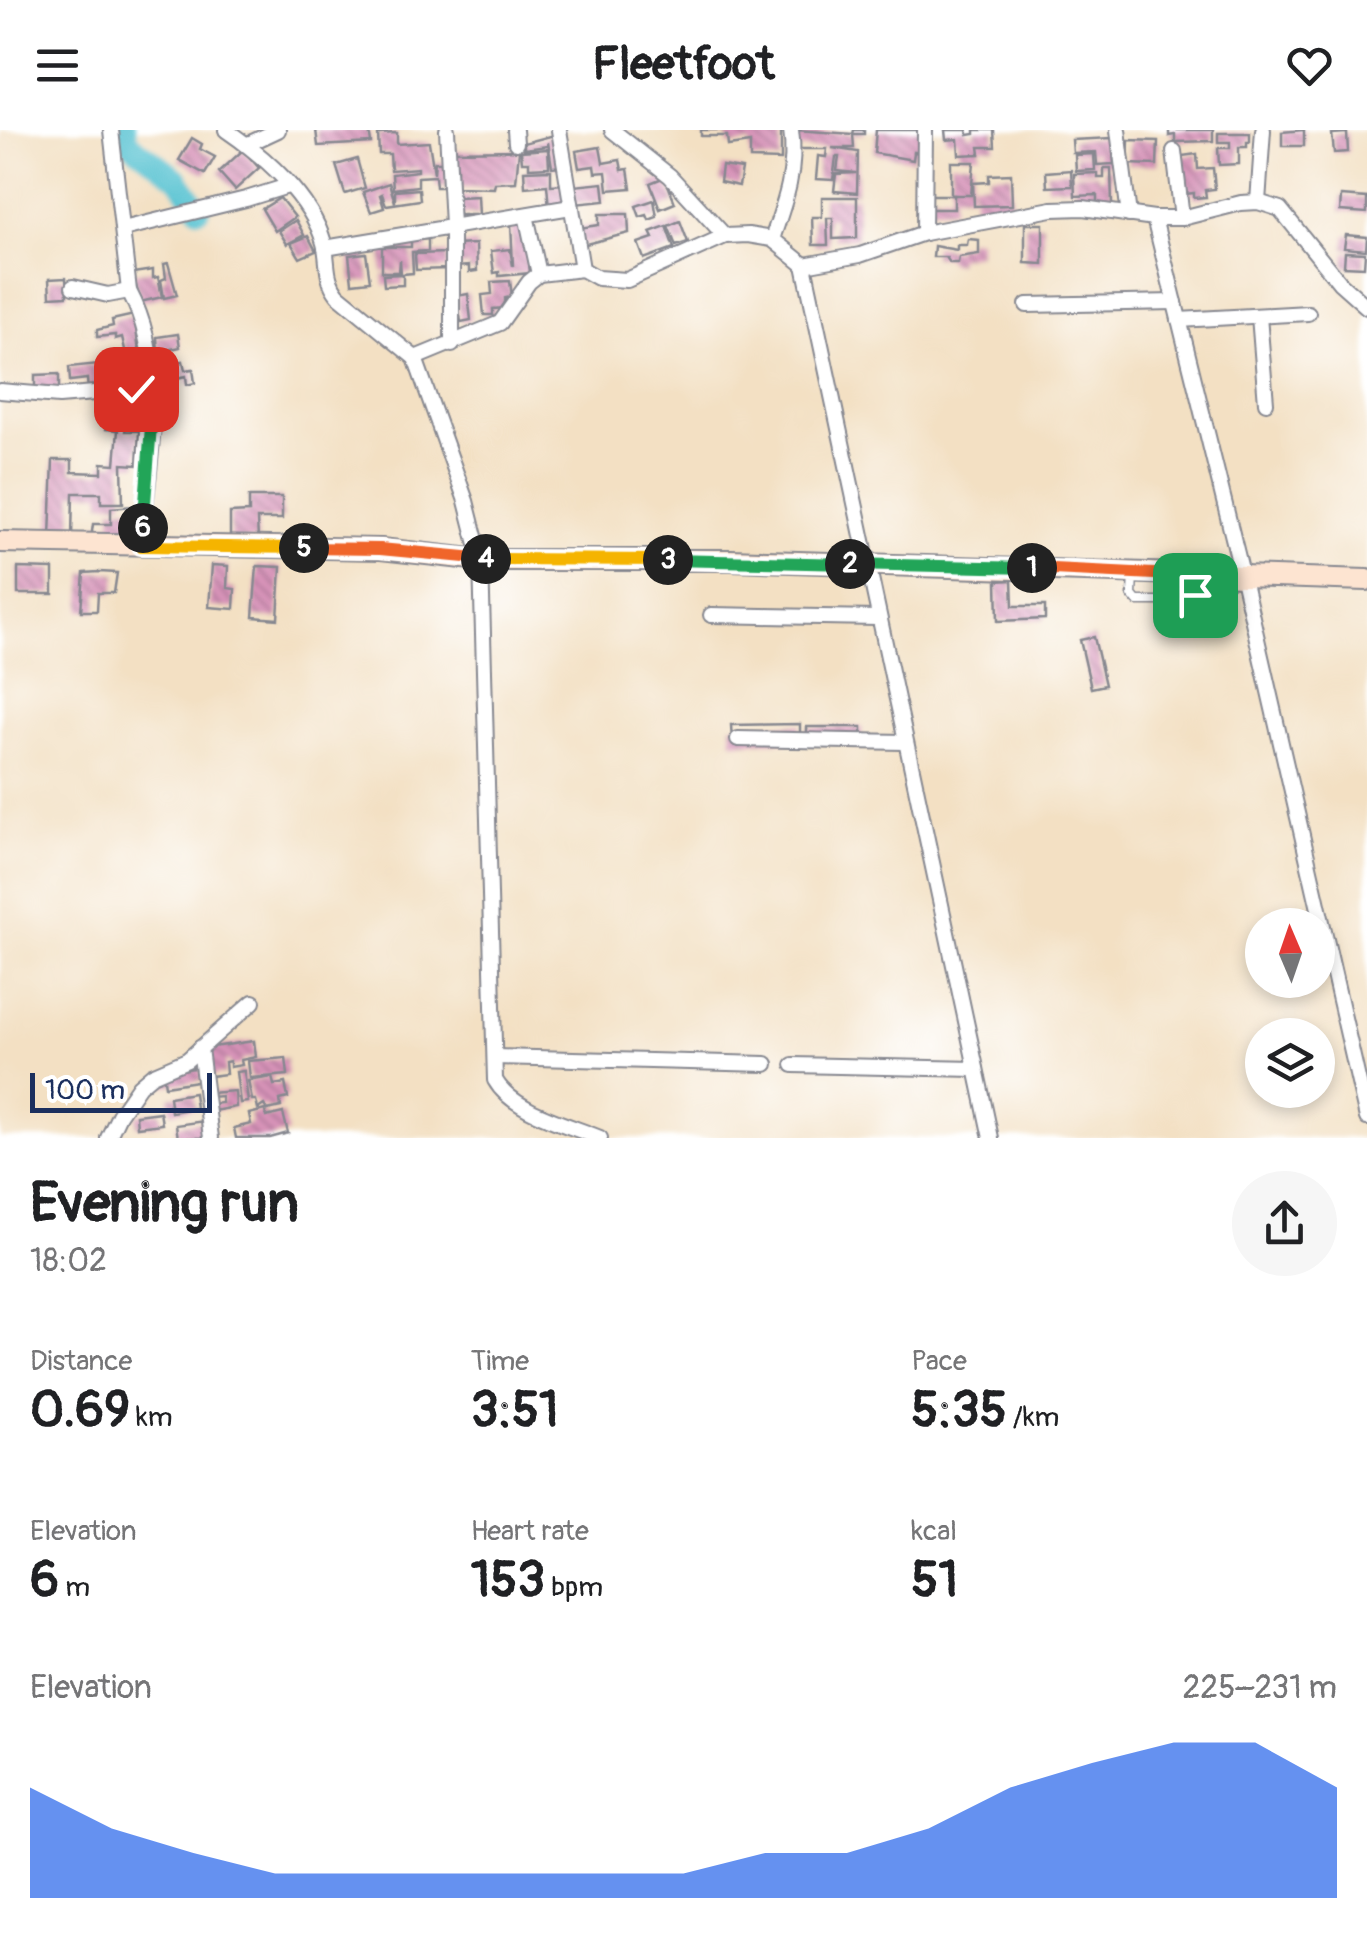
<!DOCTYPE html>
<html lang="en">
<head>
<meta charset="utf-8">
<style>
	:root { --surface:#fff; --page:#f6f6f6; --text:#202124; --muted:#757577; --accent:#2563eb }
	body { margin:0; font-family:Pangolin,sans-serif; background:var(--page); color:var(--text); height:100vh; display:flex; flex-direction:column; font-size:38px; white-space:nowrap }
	* { box-sizing:border-box; margin:0 }
	p { font-size:32px; color:var(--muted) }
	.icon { flex:none; width:55px; height:55px; fill:none; stroke:currentColor; stroke-width:2; stroke-linecap:round; stroke-linejoin:round }
	.map { position:relative; height:1008px; overflow:hidden }
	.details { display:flex; flex-direction:column; background:var(--surface); flex:1 }
	.details>* { flex:none }
	.needle { width:65px; rotate:358deg }
	.controls { position:absolute; left:1245px; top:778px; display:grid; gap:20px }
	.controls a { display:grid; place-items:center; width:90px; height:90px; border-radius:50%; background:var(--surface); box-shadow:0 5px 15px #0003; font-size:50px }
	.scale { position:absolute; left:30px; bottom:25px; width:182px; box-sizing:border-box; padding-left:10px; border:5px solid #1b2f5e; border-top:0; font-size:28px; line-height:35px; white-space:nowrap; color:#1b2f5e; -webkit-text-stroke:8px #fff; paint-order:stroke }
	.pin { position:absolute; display:grid; place-items:center; width:85px; height:85px; color:#fff; margin:-42px; border-radius:20px; box-shadow:0 5px 15px #0006 }
	.km { position:absolute; width:50px; height:50px; margin:-25px; border-radius:50%; background:#222; color:#fff; font-size:28px; line-height:50px; text-align:center }
	.round { display:grid; place-items:center; flex:none; width:105px; height:105px; border-radius:52px; background:var(--page) }
	.overview { display:flex; align-items:center; justify-content:space-between; height:170px; padding:0 30px }
	h1 { font-size:55px; font-weight:800; line-height:75px }
	.metrics { display:grid; grid-template-columns:repeat(3,1fr); gap:15px; height:170px; padding:10px 30px }
	.metrics div { display:grid; align-content:center }
	.metrics b { font-size:50px; font-weight:800 }
	.metrics small { font-size:28px; font-weight:400 }
	.metrics p { font-size:28px }
	.chart { height:280px; padding:20px 30px }
	.chart p { display:flex; justify-content:space-between }
	.chart svg { width:100%; height:180px; margin-top:10px; fill:var(--accent); opacity:.7 }
	header { display:flex; justify-content:space-between; align-items:center; height:130px; padding:0 30px; background:var(--surface); font-size:45px; font-weight:800 }
	.map>svg:first-child { display:block }
</style>
</head>
<body>
<header><svg class="icon" aria-label="menu" viewBox="0 0 24 24"><path d="M4 6h16M4 12h16M4 18h16"/></svg>Fleetfoot<svg class="icon" aria-label="heart" viewBox="0 0 24 24"><path d="M12 20l-8-8c-3-5 5-10 8-4 3-6 11-1 8 4z"/></svg></header>
<div class="map">
<svg width="1367" height="1008" viewBox="0 0 1367 1008">
	<defs>
		<pattern id="building-back-hatch" width="6" height="6" patternUnits="userSpaceOnUse" patternTransform="scale(2.5)"><rect width="6" height="6" fill="#d793b8"/><path d="M-1 5l2 2M0 0l6 6M5-1l2 2" fill="none" stroke="#ae7899"/></pattern>
	</defs>
	<rect width="100%" height="100%" fill="#fff"/>
	<filter id="ink" filterUnits="userSpaceOnUse"><feTurbulence type="fractalNoise" baseFrequency=".01" numOctaves="2"/><feDisplacementMap in="SourceGraphic" scale="20" xChannelSelector="R" yChannelSelector="G"/><feConvolveMatrix kernelMatrix="1 2 1 2 8 2 1 2 1" color-interpolation-filters="sRGB"/></filter>
	<filter id="wash" filterUnits="userSpaceOnUse"><feTurbulence type="fractalNoise" baseFrequency=".0048" numOctaves="4" result="noise"/><feDisplacementMap in="SourceGraphic" scale="40" xChannelSelector="R" yChannelSelector="G"/><feGaussianBlur stdDeviation="2.25" result="paint"/><feColorMatrix in="noise" values="0 0 0 0 0 0 0 0 0 0 0 0 0 0 0 0 0 1.4 0 .05"/><feComposite in="paint" operator="in"/></filter>
	<g filter="url(#wash)">
		<rect width="100%" height="100%" fill="#f3e0c3"/>
		<g fill="none" stroke-linecap="round" stroke-linejoin="round">
			<path stroke="#58c3d2" stroke-width="22" d="M125 0 128 12 178 49 199 79"/>
		</g>
		<g id="blocks">
			<g fill="url(#building-back-hatch)">
				<path d="M316 0H369L371 13 318 16Z"/>
				<path d="M701 0H781V30L750 29V13L728 16 727 6H701Z"/>
				<path d="M795 0 853 4 854 0H864V4H853L854 18H832L858 22 857 63 834 61 836 44 856 43 837 41 839 27H836L833 50 816 49 818 26 826 27 827 19H795Z"/>
				<path d="M876 0H923L921 23 914 22 913 30 874 23Z"/>
				<path d="M945 0H967L968 5 975 4V0H994L995 17H979L980 24 959 25 958 9 946 10Z"/>
				<path d="M1169 0H1213V11L1175 12V5L1169 6Z"/>
				<path d="M1304 0V16H1282V2Z"/>
				<path d="M397 3V14L429 12 434 43 435 32H446L447 57H436L435 46 418 47V56L393 59 392 44 418 41V38L391 40 390 24H379L378 4Z"/>
				<path d="M1218 3H1250V12H1247V17H1239V34L1219 35 1218 18H1230V12H1218Z"/>
				<path d="M1347 3 1348 22 1334 23 1332 4Z"/>
				<path d="M558 4 562 36 552 37 548 12V16L524 19V13Z"/>
				<path d="M192 8 202 14 200 19 215 27 205 44 179 30Z"/>
				<path d="M1112 8 1114 34 1097 35 1096 22 1073 23 1072 10Z"/>
				<path d="M1129 10 1158 11 1157 35 1128 34Z"/>
				<path d="M600 17 603 33 620 30 622 40 628 39 631 58 608 60 606 42 595 43 594 36 579 38 576 21Z"/>
				<path d="M548 19 549 37 529 38V32H522L521 21Z"/>
				<path d="M243 20 259 38 235 60 219 42Z"/>
				<path d="M519 20 516 52 495 53 494 58 457 57V38L451 39V21Z"/>
				<path d="M1094 24 1095 40 1076 41 1075 25Z"/>
				<path d="M1197 24 1198 39 1213 38 1215 59 1205 60 1206 67 1194 68V63L1185 64 1182 26Z"/>
				<path d="M357 29 365 58 345 64 336 35Z"/>
				<path d="M951 32H974L971 65H951Z"/>
				<path d="M722 36 742 39 739 56 720 52Z"/>
				<path d="M1104 38H1111L1112 76H1097V65L1075 66 1074 44 1098 43V48H1104Z"/>
				<path d="M551 40V55L566 54 568 76 549 78 547 55 525 57 524 41Z"/>
				<path d="M1071 40 1072 56 1047 57 1046 42Z"/>
				<path d="M1011 44 1012 75 974 76 973 53 989 52V45Z"/>
				<path d="M665 47 675 73 660 79 650 53Z"/>
				<path d="M389 53 395 72V61L419 59 420 70 386 75 382 64 380 65 384 78 371 82 363 62Z"/>
				<path d="M603 53 605 71 575 74 573 56Z"/>
				<rect x="930" y="65" width="24" height="14"/>
				<path d="M478 66 479 85H458V67Z"/>
				<path d="M1341 66 1367 68V83L1340 81Z"/>
				<path d="M822 67H857V108L833 109V88H827L828 115H813L812 87H822Z"/>
				<path d="M280 68 295 87 275 101 262 79Z"/>
				<path d="M654 70 657 87 649 90 647 85 640 87 636 76Z"/>
				<path d="M599 84H628L629 103 582 115 579 98 599 95Z"/>
				<path d="M296 90 304 105 287 114 279 101Z"/>
				<path d="M680 91 688 112 676 116 668 96Z"/>
				<path d="M526 93 530 143 499 146V142L494 143 491 121 510 119 513 136 511 94Z"/>
				<path d="M1025 94H1043V134L1025 133Z"/>
				<path d="M666 96 674 118 644 129 638 113 653 108 650 102Z"/>
				<path d="M1346 105 1367 107 1366 120 1344 118Z"/>
				<path d="M308 106 316 121 300 128 291 113Z"/>
				<path d="M428 109V121L412 122 413 143 403 144V155L384 156 383 145 401 144 400 130 399 142H382V117H411V110Z"/>
				<path d="M968 109 979 110V124L959 127 958 133H950L946 127H933L934 116 957 120V115H967Z"/>
				<path d="M476 114 477 141 469 142V136L455 137 454 115Z"/>
				<path d="M1345 122 1365 123 1364 137 1344 136Z"/>
				<path d="M366 123 370 151 352 153 349 125Z"/>
				<path d="M447 123 448 139 416 140 415 124Z"/>
				<path d="M168 133 177 165 164 168 161 150 166 148 164 134Z"/>
				<path d="M153 140V148L158 147 162 167 140 172 133 143Z"/>
				<path d="M66 148 67 166 50 167 49 149Z"/>
				<path d="M510 151 512 167 505 168V178L493 179V185H484L482 165 492 164 491 152Z"/>
				<path d="M468 164 471 190 461 192 457 166Z"/>
				<path d="M134 185 139 221 126 224 122 207 115 209V205L97 207V200L113 196 112 190Z"/>
				<path d="M178 204 180 217 158 222 157 207Z"/>
				<path d="M141 223 145 248 106 255 103 231Z"/>
				<path d="M183 231 185 240 193 239 195 253 187 255 186 246 159 252 157 235Z"/>
				<path d="M98 234 104 259 88 261 87 249 70 251 69 237Z"/>
				<path d="M59 244V260L35 259V245Z"/>
				<path d="M106 282H127L125 301H139L137 335 122 334 123 373H101V363H73L72 407H50L53 330H72V342L102 343V333L115 334 118 300 106 299Z"/>
				<path d="M249 367H282V389H257L258 410H230V383L249 382Z"/>
				<path d="M133 376 134 408 91 409 93 394H111V378Z"/>
				<path d="M212 435 228 436 227 458 235 459 234 479 209 477Z"/>
				<path d="M257 436 281 437 278 489 253 487Z"/>
				<path d="M18 438 53 439V464H18Z"/>
				<path d="M99 442 117 443 114 463H98L97 481H81L84 443Z"/>
				<path d="M1012 450 1013 476H1045V489L998 491 997 451Z"/>
				<path d="M1094 507 1105 555 1091 558 1080 510Z"/>
				<path d="M800 594V611L732 612 731 595Z"/>
				<rect x="807" y="597" width="55" height="14"/>
				<path d="M254 911 256 927 241 930 242 935 230 937V931L225 932 226 944 210 946 206 918Z"/>
				<path d="M286 928 288 945 250 948 248 931Z"/>
				<path d="M200 937 203 950 165 956 163 943Z"/>
				<path d="M244 941 248 972 240 973 236 942Z"/>
				<path d="M272 947 274 955 285 953 288 968 280 970 281 977 267 980 264 975 258 979 256 970H252L248 951Z"/>
				<path d="M235 961 236 977 213 981 212 974 222 973 221 966 210 967V963Z"/>
				<path d="M194 963 196 978 171 982 169 967Z"/>
				<path d="M265 980 266 987 283 983 288 1003 270 1008H236L234 998 251 994 249 984Z"/>
				<path d="M160 982 162 994 137 997 136 985Z"/>
				<path d="M205 991 207 1008H178L176 995Z"/>
			</g>
		</g>
	</g>
	<g filter="url(#ink)">
		<use href="#blocks" fill-opacity="0" stroke="#878890" stroke-width="2.5"/>
		<g fill="none" stroke-linecap="round" stroke-linejoin="round">
			<defs>
				<path id="service" d="M1133 444 1132 465 1137 471H1192L1195 446"/>
				<g id="minor">
					<path d="M111 0 129 161C170 238 148 333 141 416"/>
					<path d="M226 0C264 26 311 67 324 113 329 131 324 148 338 165L415 228 466 371 481 430 495 950C513 982 567 994 600 1008"/>
					<path d="M447 0 452 95V215"/>
					<path d="M515 0 516 13"/>
					<path d="M559 0 582 139"/>
					<path d="M612 0 670 46 725 106"/>
					<path d="M1118 0 1129 85"/>
					<path d="M248 14 278 0"/>
					<path d="M1174 21 1182 88"/>
					<path d="M1258 72 1263 0"/>
					<path d="M526 85 539 144"/>
					<path d="M1154 88 1243 448 1367 988"/>
					<path d="M123 99 246 69 288 56"/>
					<path d="M924 103 925 0"/>
					<path d="M772 109C785 72 797 40 791 0"/>
					<path d="M325 118 571 77"/>
					<path d="M804 135 991 1008"/>
					<path d="M73 157 108 165 129 161"/>
					<path d="M1027 175 1175 172"/>
					<path d="M1259 186 1266 273"/>
					<path d="M1179 190 1308 183"/>
					<path d="M415 228 500 193 529 152 539 144 582 139 598 148 627 150 725 106 748 105 772 109 804 135 860 125 924 103 1052 79 1083 78 1154 88H1182L1241 73 1258 72 1280 79 1340 153 1367 177"/>
					<path d="M0 261 59 266 154 258"/>
					<path d="M711 485 878 488"/>
					<path d="M738 609 905 612"/>
					<path d="M200 918 211 1008"/>
					<path d="M495 927 766 934"/>
					<path d="M793 935 976 939"/>
					<path d="M108 1008 119 985 139 956 152 945 187 930 253 872"/>
				</g>
				<path id="secondary" d="M0 412 381 419 481 430H731L1367 450"/>
			</defs>
			<use href="#service" stroke="#878890" stroke-width="11"/>
			<use href="#minor" stroke="#878890" stroke-width="18"/>
			<use href="#secondary" stroke="#878890" stroke-width="24"/>
			<use href="#service" stroke="#fff" stroke-width="8"/>
			<use href="#minor" stroke="#fff" stroke-width="14"/>
			<use href="#secondary" stroke="#fde4d1" stroke-width="20"/>
		</g>
	</g>
	<g fill="none" stroke-linecap="round" stroke-linejoin="round" filter="url(#ink)">
		<defs>
			<path id="split-1" d="M1032 438 1195 446V465"/>
			<path id="split-2" d="M850 434 1032 438"/>
			<path id="split-3" d="M668 430 850 434"/>
			<path id="split-4" d="M486 429 668 430"/>
			<path id="split-5" d="M304 418 380 419 486 429"/>
			<path id="split-6" d="M143 398 141 416 304 418"/>
			<path id="split-7" d="M136 259 154 258 143 398"/>
		</defs>
		<use href="#split-1" stroke="#fff" stroke-width="20"/>
		<use href="#split-2" stroke="#fff" stroke-width="20"/>
		<use href="#split-3" stroke="#fff" stroke-width="20"/>
		<use href="#split-4" stroke="#fff" stroke-width="20"/>
		<use href="#split-5" stroke="#fff" stroke-width="20"/>
		<use href="#split-6" stroke="#fff" stroke-width="20"/>
		<use href="#split-7" stroke="#fff" stroke-width="20"/>
		<use href="#split-1" stroke="#f0652b" stroke-width="12"/>
		<use href="#split-2" stroke="#22a559" stroke-width="12"/>
		<use href="#split-3" stroke="#22a559" stroke-width="12"/>
		<use href="#split-4" stroke="#f5b400" stroke-width="12"/>
		<use href="#split-5" stroke="#f0652b" stroke-width="12"/>
		<use href="#split-6" stroke="#f5b400" stroke-width="12"/>
		<use href="#split-7" stroke="#22a559" stroke-width="12"/>
	</g>
</svg>
<div class="controls">
<a><svg class="needle" viewBox="-14 -14 28 28"><path d="M0-13l5 13h-10z" fill="#e53935"/><path d="M0 13l5-13h-10z" fill="#757577"/></svg></a>
<a><svg class="icon" aria-label="layers" viewBox="0 0 24 24"><path d="M12 4l9 5-9 5-9-5zM3 14l9 5 9-5"/></svg></a>
</div>
<div class="scale">100 m</div>
<div class="pin" style="left:1195px;top:465px;background:#1e9e55"><svg class="icon" aria-label="arrive" viewBox="0 0 24 24"><path d="M6 21V4h12l-3 4 3 4H6"/></svg></div>
<div class="pin" style="left:136px;top:259px;background:#d93025"><svg class="icon" aria-label="check" viewBox="0 0 24 24"><path d="M5 12l5 5 9-10"/></svg></div>
<b class="km" style="left:1032px;top:438px">1</b>
<b class="km" style="left:850px;top:434px">2</b>
<b class="km" style="left:668px;top:430px">3</b>
<b class="km" style="left:486px;top:429px">4</b>
<b class="km" style="left:304px;top:418px">5</b>
<b class="km" style="left:143px;top:398px">6</b>
</div>
<section class="details">
<div class="overview"><div><h1>Evening run</h1><p>18:02</p></div><a class="round"><svg class="icon" aria-label="share" viewBox="0 0 24 24"><path d="M12 15V3M7 8l5-5 5 5M5 13v7h14v-7"/></svg></a></div>
<div class="metrics">
<div><p>Distance</p><b>0.69<small> km</small></b></div>
<div><p>Time</p><b>3:51</b></div>
<div><p>Pace</p><b>5:35<small> /km</small></b></div>
</div>
<div class="metrics">
<div><p>Elevation</p><b>6<small> m</small></b></div>
<div><p>Heart rate</p><b>153<small> bpm</small></b></div>
<div><p>kcal</p><b>51</b></div>
</div>
<div class="chart"><p><span>Elevation</span>225–231 m</p>
<svg viewBox="0 0 160 44" preserveAspectRatio="none"><path d="M0 44V17L10 27L20 33L30 38L40 38L50 38L60 38L70 38L80 38L90 33L100 33L110 27L120 17L130 11L140 6L150 6L160 17V44z"/></svg>
</div>
</section>
</body>
</html>
